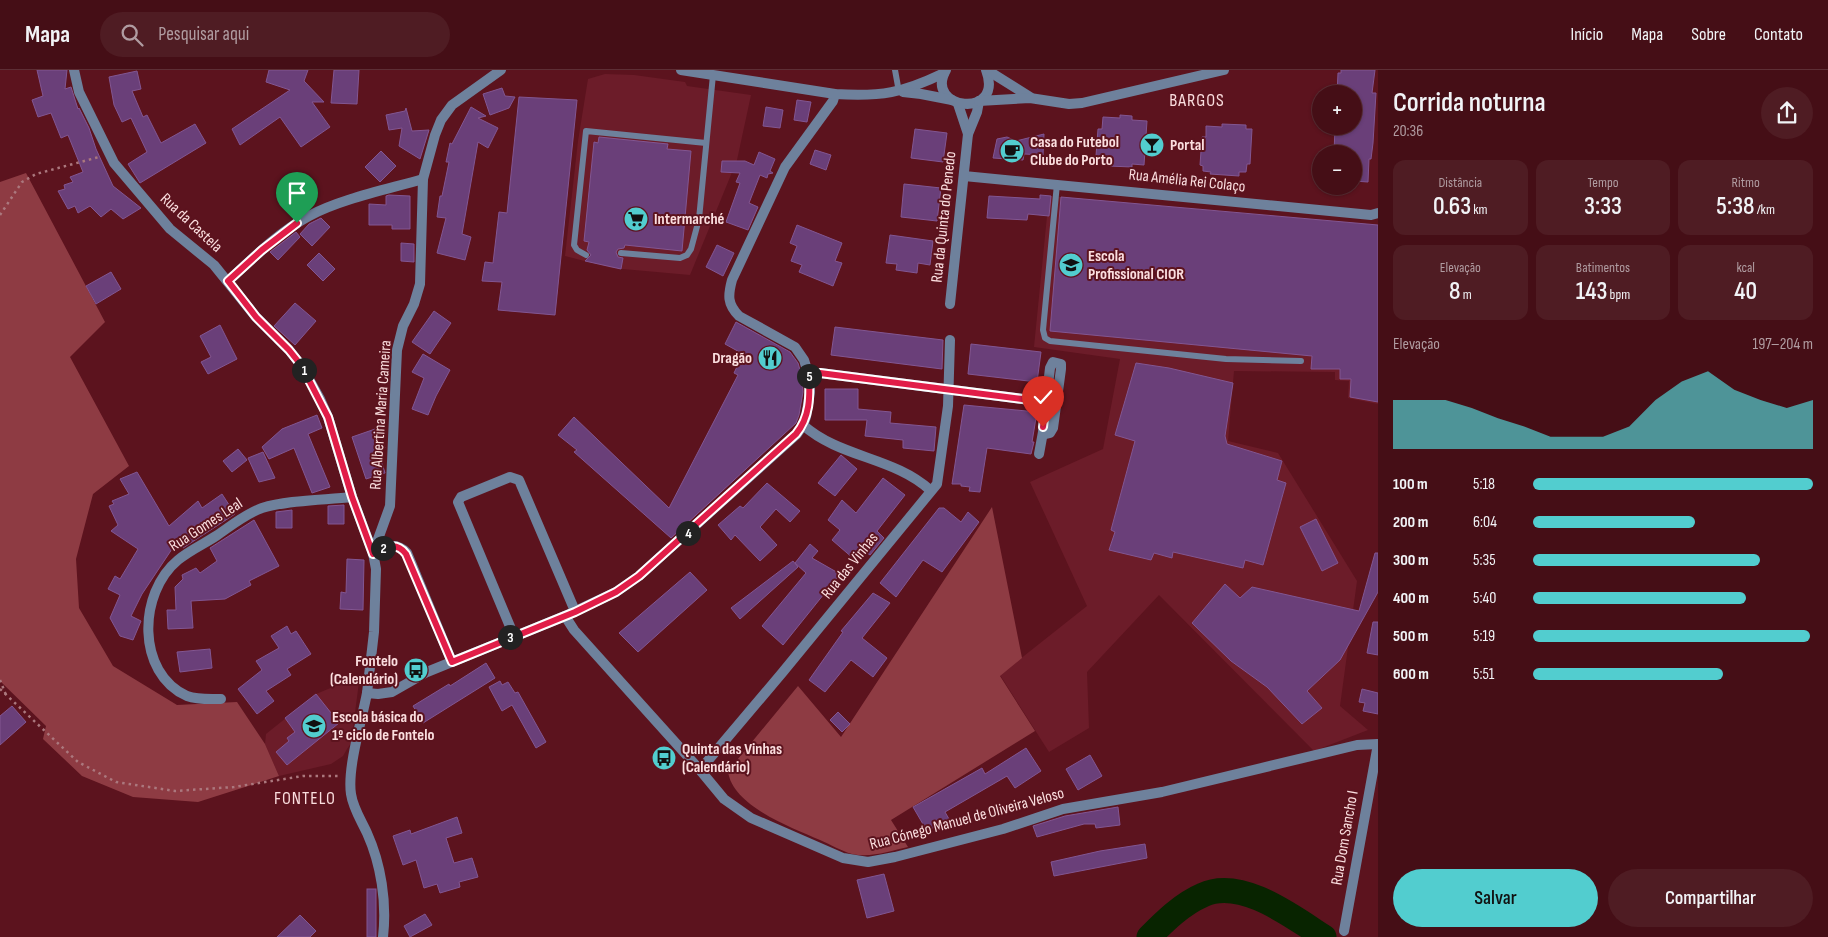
<!DOCTYPE html>
<html lang="pt">
<head>
<meta charset="utf-8">
<style>
	:root { --surface:#450e16; --page:#4f1c23; --text:#f1f3f6; --muted:#b09ca1; --line:#5d2e35; --accent:#52cdcf }
	body { margin:0; font-family:"Sofia Sans Condensed",sans-serif; background:var(--page); color:var(--text); height:100vh; display:flex; flex-direction:column; font-size:19px; white-space:nowrap }
	* { box-sizing:border-box; margin:0 }
	p { font-size:16px; color:var(--muted) }
	.icon { flex:none; width:28px; height:28px; fill:none; stroke:currentColor; stroke-width:2; stroke-linecap:round; stroke-linejoin:round }
	.map { position:relative; flex:1; overflow:hidden }
	.drawer { display:flex; flex-direction:column; background:var(--surface); width:450px }
	.drawer>* { flex:none }
	.controls { position:absolute; left:1312px; top:15px; display:grid; gap:10px }
	.controls a { display:grid; place-items:center; width:50px; height:50px; border-radius:50%; background:var(--surface); box-shadow:0 1px 4px #0004,0 0 0 1px var(--line); font-size:25px }
	.pin { position:absolute; display:grid; place-items:center; width:42px; height:42px; color:#fff; margin:-51px -21px; border-radius:50% 50% 50% 0; rotate:-45deg; box-shadow:0 0 5px #0007 }
	.pin .icon { rotate:45deg }
	.km { position:absolute; width:25px; height:25px; margin:-12px; border-radius:50%; background:#222; color:#fff; font-size:14px; line-height:25px; text-align:center }
	.round { display:grid; place-items:center; flex:none; width:52px; height:52px; border-radius:26px; background:var(--page) }
	.summary { display:flex; align-items:center; justify-content:space-between; height:85px; padding:0 15px }
	h1 { font-size:28px; font-weight:600; line-height:38px }
	.metrics { display:grid; grid-template-columns:repeat(3,1fr); gap:8px; height:85px; padding:5px 15px }
	.metrics div { display:grid; align-content:center; border-radius:12px; background:var(--page); text-align:center }
	.metrics b { font-size:25px; font-weight:600 }
	.metrics small { font-size:14px; font-weight:400 }
	.metrics p { font-size:14px }
	.chart { height:140px; padding:10px 15px }
	.chart p { display:flex; justify-content:space-between }
	.chart svg { width:100%; height:90px; margin-top:5px; fill:var(--accent); opacity:.7 }
	.primary-button { display:flex; gap:10px; margin-top:auto; padding:10px 15px }
	.primary-button a { flex:1; height:58px; border-radius:30px; background:var(--accent); color:#111; font-size:20px; font-weight:600; line-height:58px; text-align:center }
	.primary-button a+a { background:var(--page); color:var(--text) }
	ul { padding:0 15px; list-style:none; font-size:16px }
	li { display:grid; grid-template-columns:80px 60px 1fr; align-items:center; height:38px }
	li i { height:12px; border-radius:6px; background:var(--accent) }
	header { display:flex; align-items:center; gap:30px; box-sizing:border-box; height:70px; padding:0 25px; background:var(--surface); border-bottom:1px solid var(--line) }
	header strong { font-size:24px }
	nav { display:flex; gap:28px; margin-inline-start:auto; font-size:18px }
	.search { width:350px; height:45px; background:var(--page); display:flex; align-items:center; gap:12px; box-sizing:border-box; padding:0 18px; border-radius:28px; color:var(--muted); font-size:19px }
	main { display:flex; flex:1; min-height:0 }
	.map>svg:first-child { display:block }
</style>
</head>
<body>
<header>
<strong>Mapa</strong>
<div class="search"><svg class="icon" aria-label="search" viewBox="0 0 24 24"><circle cx="10" cy="10" r="6"/><path d="M15 15l6 6"/></svg>Pesquisar aqui</div>
<nav><a>Início</a><a>Mapa</a><a>Sobre</a><a>Contato</a></nav>
</header>
<main>
<div class="map">
<svg width="1378" height="867" viewBox="0 0 1378 867">
	<rect width="100%" height="100%" fill="#5c131e"/>
	<g fill="#6c1c29">
		<path d="M605 4 634 5 685 12 687 16 751 25 737 90 690 205 612 198 565 186 578 71 588 9Z"/>
		<path d="M1049 126 1378 156V334L1348 328 1349 311 1335 310V302L1234 301 1228 371 1278 383 1357 511 1340 636 1368 660 1314 681 1159 525 1087 602 1089 658 1049 682 1000 605 1087 536 1030 412 1103 379 1120 289 1034 277Z"/>
		<path d="M343 609 359 612 351 673 347 679 343 686 331 694 279 706 265 674 266 664 316 624 333 617Z"/>
	</g>
	<g fill="#8e3b43">
		<path d="M26 103 105 252 70 287 129 396 93 424 76 489 79 538 113 596 177 635 237 632 265 674 279 706 198 732 133 727 82 706 43 669 46 656 0 611V112Z"/>
		<path d="M992 437 1022 588 1000 606 1035 661 891 750 908 777C890 781 871 788 852 784 841 781 830 774 820 770 791 757 732 736 728 701L798 616 841 667Z"/>
	</g>
	<g fill="none" stroke-linecap="round" stroke-linejoin="round">
		<path stroke="#082400" stroke-width="25" d="M1149 867C1165 851 1182 834 1203 825 1241 807 1293 847 1324 867"/>
	</g>
	<g fill="#6a3f79" stroke="#825692">
		<path d="M37 0H67L65 19 71 17 78 39 79 38 89 58 96 79 113 116 141 138 123 149 111 139 101 147 90 136 78 143 75 136 68 139 58 121 65 119 64 115 73 112 70 107 83 102 68 65 61 68 51 43 38 47 32 30 43 26Z"/>
		<path d="M269 0H308L304 11 324 32H312L330 57 301 77 280 47 240 75 232 59 290 20 266 12Z"/>
		<path d="M334 0H359L357 34 331 33Z"/>
		<path d="M1341 0H1375L1372 23H1376L1373 73 1371 89H1369L1368 112 1354 111V84H1334L1335 56H1354V24H1337L1338 3H1341Z"/>
		<path d="M137 1 141 19 132 21 143 47 147 45 161 73 195 54 206 73 140 113 128 94 147 82 131 48 122 52 114 35 109 7Z"/>
		<path d="M502 18 505 26 515 27 509 38 490 45 483 24Z"/>
		<path d="M519 27 577 30 555 245 498 240 502 212 482 211 485 192 493 193 499 142 507 143Z"/>
		<path d="M797 30 811 32 807 52 794 50Z"/>
		<path d="M471 37 486 46 478 48 498 58 488 78 478 72 462 164 471 167 465 190 437 183 446 148 437 147 440 126H442L449 92H446L450 73 452 74Z"/>
		<path d="M766 37 783 40 780 58 763 56Z"/>
		<path d="M406 38 412 61 429 60 420 89 399 76 402 58 389 60 386 45 405 41Z"/>
		<path d="M1120 45 1132 46V50L1147 51 1144 95 1132 94V97L1108 96V92L1100 91V87L1096 86 1098 59H1102L1103 47 1120 48Z"/>
		<path d="M1222 54 1246 55V59H1252L1250 94H1247L1246 102H1239V106L1210 104 1211 102 1203 101V96L1200 95 1202 67H1206V56L1222 57Z"/>
		<path d="M915 59 947 63 943 92 911 88Z"/>
		<path d="M1044 64 1043 85 1024 84 1023 90 993 88 997 69 1007 67 1016 71Z"/>
		<path d="M599 67 668 74 667 79 691 81 682 181 625 175 624 178 618 179 616 182 618 187 623 188 621 199 585 191 591 185 587 180 589 172 584 171 594 72 598 73Z"/>
		<path d="M815 80 831 85 826 100 810 94Z"/>
		<path d="M381 81 396 96 380 112 365 97Z"/>
		<path d="M759 82 775 89 770 101 773 103 768 104 767 108 760 105 749 133 758 137 748 160 726 152 740 113 736 112 740 103 721 102 722 91H745L754 95Z"/>
		<path d="M904 114 941 118 937 151 901 147Z"/>
		<path d="M389 125 410 126V159H392V155H369V134L386 135V126Z"/>
		<path d="M1040 125 1051 126 1049 146 1028 144 1027 150 987 148 989 126 1040 129Z"/>
		<path d="M1061 127 1378 155V332L1350 327 1351 309H1340V299H1311L1312 286 1050 261Z"/>
		<path d="M321 148 330 157 312 176 300 164 309 154Z"/>
		<path d="M797 155 842 173 835 191 842 193 833 216 799 202 802 195 791 191 797 176 790 173Z"/>
		<path d="M296 162 300 167 278 190 270 182Z"/>
		<path d="M890 165 933 171 930 195 918 193 917 203 896 200 897 194 886 193Z"/>
		<path d="M401 173 414 174V192L401 191Z"/>
		<path d="M717 175 734 183 723 206 706 197Z"/>
		<path d="M319 183 335 199 323 211 307 195Z"/>
		<path d="M111 202 121 219 96 234 86 216Z"/>
		<path d="M295 233 316 251 295 275 274 256Z"/>
		<path d="M434 241 451 253 430 284 412 272Z"/>
		<path d="M736 252 790 282 798 293 802 307 803 322 799 345 796 353 671 468 574 382 577 380 558 365 574 347 669 438 738 305 734 303 743 284 725 274Z"/>
		<path d="M220 255 237 289 208 304 201 292 211 287 200 266Z"/>
		<path d="M835 257 943 270 942 299 831 285Z"/>
		<path d="M971 274 1041 282 1037 312 968 304Z"/>
		<path d="M423 284 450 300 436 326 428 345 412 339 424 308 412 302Z"/>
		<path d="M1136 293 1169 298 1233 313 1225 366 1227 374 1282 391 1277 410 1286 413 1263 495 1245 490 1243 498 1173 482 1172 488 1154 483 1151 490 1109 480 1115 462 1111 460 1135 371 1115 365Z"/>
		<path d="M825 319H858V339L891 342 890 353 936 357 934 381 903 378V370L865 366 867 350H825Z"/>
		<path d="M964 335 1037 342 1032 372H1034L1031 384 987 378 980 422 969 421 970 417 961 416V414H952Z"/>
		<path d="M317 345 322 358 308 364 330 417 312 423 294 378 269 389 262 377 282 359Z"/>
		<path d="M378 358 385 378 378 380 385 403 366 409 352 367Z"/>
		<path d="M238 379 247 390 232 402 223 391Z"/>
		<path d="M263 382 275 408 259 412 248 388Z"/>
		<path d="M841 385 857 399 835 426 818 413Z"/>
		<path d="M137 402 169 456 198 431 202 438 222 424 235 444 183 478 178 470 142 524 131 546 141 551 133 570 120 566 110 548 120 525 108 519 115 506 120 509 138 479 111 461 118 455 109 436 114 434 112 431 129 424 120 409Z"/>
		<path d="M883 408 905 425 877 461 884 468 870 485 863 480 854 489 832 470 840 460 828 450 842 430 856 443Z"/>
		<path d="M767 413 800 441 790 452 776 439 760 457 777 475 760 491 735 465 731 470 718 455 740 436 743 438Z"/>
		<path d="M344 435V454H328V436Z"/>
		<path d="M939 438H944L961 452 968 442 979 452 942 502 923 490 896 527 880 513Z"/>
		<path d="M292 440V458H276V442Z"/>
		<path d="M1316 449 1338 493 1322 501 1300 457Z"/>
		<path d="M254 450 279 496 249 511 251 515 225 529 191 531 193 558 168 559 167 540H176L175 517 183 509 182 505 196 498 200 503 217 491 210 478Z"/>
		<path d="M810 474 818 481 812 488 840 504 783 575 762 556 806 503 795 493Z"/>
		<path d="M1375 483H1378V522L1340 590 1307 621 1322 638 1302 654 1267 617 1231 591 1192 553 1225 514 1240 528 1252 517 1359 541Z"/>
		<path d="M347 489 364 490 363 540 340 539 341 522 346 523Z"/>
		<path d="M793 491 798 497 740 549 731 538Z"/>
		<path d="M690 502 707 520 638 582 619 563Z"/>
		<path d="M873 523 890 533 862 568 887 588 873 607 851 590 825 622 809 610 843 562 841 561Z"/>
		<path d="M1373 552H1378V585L1367 583Z"/>
		<path d="M287 556 291 564 296 561 311 584 287 599 291 605 266 621 274 631 257 644 238 619 262 600 256 591 279 578 271 566Z"/>
		<path d="M210 579 212 598 180 602 177 582Z"/>
		<path d="M486 593 495 608 423 653 413 636 449 614 450 616Z"/>
		<path d="M500 611 502 615 508 612 515 623 518 622 546 672 536 678 512 635 502 641 489 617Z"/>
		<path d="M1362 619 1378 623V644L1363 641 1365 633 1359 632Z"/>
		<path d="M316 624 339 653 287 695 276 682 289 671 287 668 295 662 285 648Z"/>
		<path d="M12 636 26 652 0 675V646Z"/>
		<path d="M838 642 850 654 842 662 830 650Z"/>
		<path d="M1026 678 1041 701 1015 718 1007 706 945 742 949 749 927 761 913 737 982 698 985 704Z"/>
		<path d="M1090 685 1102 706 1078 720 1066 699Z"/>
		<path d="M1118 737 1120 755 1096 758 1095 754H1084L1037 767 1033 756 1065 746Z"/>
		<path d="M457 747 462 763 446 768 454 793 472 788 478 807 459 812 460 817 440 823 437 814 424 818 416 790 403 795 393 766 410 760 411 764Z"/>
		<path d="M1145 774 1147 788 1054 806 1051 792 1100 781Z"/>
		<path d="M884 804 894 841 867 848 857 810Z"/>
		<rect x="367" y="819" width="9" height="48"/>
		<path d="M425 844 432 855 410 867 404 856Z"/>
		<path d="M300 845 316 861 310 867H277Z"/>
	</g>
	<g fill="none" stroke-linecap="round" stroke-linejoin="round">
		<g stroke="#ab787e" stroke-width="2.5" stroke-dasharray="2.5 4" stroke-linecap="butt">
			<path d="M0 145 22 112 36 104 99 87"/>
			<path d="M0 610 6 625"/>
			<path d="M0 619 78 692 116 712 175 721 234 717 303 706H341"/>
		</g>
		<g stroke="#6e819c" stroke-width="6">
			<path d="M895 0 899 22"/>
			<path d="M1057 114 1043 260 1045 268 1050 271 1226 289 1301 291"/>
			<path d="M621 183 680 188 687 185 691 179 699 149 713 5"/>
			<path d="M586 185 577 180 574 175 586 61 706 73"/>
		</g>
		<g stroke="#6e819c" stroke-width="10">
			<path d="M74 0 79 22 114 93 170 159 214 195 256 247 289 280 301 295 320 329 328 347 352 427 373 483 376 499 374 562 367 623"/>
			<path d="M958 34 968 64"/>
			<path d="M964 106 1371 145 1378 143"/>
			<path d="M228 211C253 188 279 162 309 146 340 129 389 119 423 109"/>
			<path d="M950 234 968 64 977 42 979 31"/>
			<path d="M809 306 820 303 1046 332 1050 298 1053 292 1061 294V299L1053 358 1050 363 1046 364 1043 362 1046 332"/>
			<path d="M803 355C840 388 894 387 930 420"/>
			<path d="M1039 384 1043 362"/>
			<path d="M373 483 390 436 397 280 403 256 414 234 420 214 423 109 435 65 441 50 452 35 501 0"/>
			<path d="M373 483C385 477 396 471 407 483L452 592"/>
			<path d="M565 546 616 522 639 506 797 364 803 355 806 347 810 322 809 306 804 290 795 277 739 246C727 234 728 225 732 210L785 97 833 31 835 24"/>
			<path d="M514 566 458 432 461 427 510 407 519 410 575 541"/>
			<path d="M221 629C210 629 198 630 187 626 136 603 138 523 178 490 190 480 204 474 216 466 231 456 245 444 262 438 287 430 325 430 352 427"/>
			<path d="M700 700 782 603 937 414 948 336 950 270"/>
		</g>
		<g stroke="#6e819c" stroke-width="10">
			<path d="M681 0 835 24C881 27 903 23 944 3"/>
			<path d="M946 0C923 40 1005 50 986 0"/>
			<path d="M987 0 1030 27"/>
			<path d="M903 22 921 24 952 30"/>
			<path d="M979 31 1030 28 1069 34 1082 33 1224 0"/>
			<path d="M1344 861 1378 674"/>
			<path d="M383 867C387 832 381 794 367 763 361 750 353 738 351 724 347 698 362 650 367 623L378 624 392 622 427 602 565 546 574 560 700 700 724 729 751 748 843 788 868 792 895 787 1003 759 1063 739 1162 722 1357 675 1378 674"/>
		</g>
	</g>
	<g fill="none" stroke-linecap="round" stroke-linejoin="round">
		<defs>
			<path id="route" d="M297 153 262 180 228 211 256 247 289 280 301 295 311 314 328 347 352 427 373 484C385 477 396 471 406 484L452 592 575 542 616 522 639 506 796 364C810 347 810 327 809 306L820 303 1046 332 1043 357"/>
		</defs>
		<use href="#route" stroke="#fff" stroke-width="10"/>
		<use href="#route" stroke="#e11d48" stroke-width="6"/>
	</g>
	<defs>
		<symbol id="bar-disc" viewBox="-11 -11 22 22"><circle r="9.5" fill="#52cdcf" stroke="#5c131e"/><path d="M-6-5H6L.8 .8V4.5H3.5V6h-7V4.5H-.8V.8Z" fill="#111"/></symbol>
		<symbol id="cafe-disc" viewBox="-11 -11 22 22"><circle r="9.5" fill="#52cdcf" stroke="#5c131e"/><path d="M-5.5-4.5H6V0H3Q3 3.5 0 3.5H-2.5Q-5.5 3.5-5.5 0ZM3-3.2v2h1.7v-2ZM-6 4.5H4V6H-6Z" fill="#111"/></symbol>
		<symbol id="supermarket-disc" viewBox="-11 -11 22 22"><circle r="9.5" fill="#52cdcf" stroke="#5c131e"/><path d="M-6-5.5h2.5l.6 2H6L4.5 2H-2.5L-4.4-4H-6ZM-1.5 3.2a1.3 1.3 0 1 0 .1 0ZM3 3.2a1.3 1.3 0 1 0 .1 0Z" fill="#111"/></symbol>
		<symbol id="school-disc" viewBox="-11 -11 22 22"><circle r="9.5" fill="#52cdcf" stroke="#5c131e"/><path d="M0-5L7-2L0 1L-7-2ZM-4 1L0 2.5L4 1V4Q0 6-4 4Z" fill="#111"/></symbol>
		<symbol id="restaurant-disc" viewBox="-11 -11 22 22"><circle r="9.5" fill="#52cdcf" stroke="#5c131e"/><path d="M-5-6h1v4h1v-4h1v4h1v-4h1v5L-1.5 .5V6h-2V.5L-5-1ZM5-6V6H3V1.5H1.5Q1.5-4 5-6Z" fill="#111"/></symbol>
		<symbol id="bus-disc" viewBox="-11 -11 22 22"><circle r="9.5" fill="#52cdcf" stroke="#5c131e"/><path d="M-5-6H5V4H4V6H2V4H-2V6H-4V4H-5ZM-3.5-4V0h7V-4ZM-3.5 1.2v1.5H-2V1.2ZM2 1.2v1.5H3.5V1.2Z" fill="#111"/></symbol>
	</defs>
	<g fill-rule="evenodd">
		<use href="#bar-disc" x="1138" y="61" width="28" height="28"/>
		<use href="#cafe-disc" x="998" y="67" width="28" height="28"/>
		<use href="#supermarket-disc" x="622" y="135" width="28" height="28"/>
		<use href="#school-disc" x="1057" y="181" width="28" height="28"/>
		<use href="#restaurant-disc" x="756" y="274" width="28" height="28"/>
		<use href="#bus-disc" x="402" y="586" width="28" height="28"/>
		<use href="#school-disc" x="300" y="642" width="28" height="28"/>
		<use href="#bus-disc" x="650" y="674" width="28" height="28"/>
	</g>
	<g text-anchor="middle" dominant-baseline="central" stroke-width="4" stroke-linejoin="round" paint-order="stroke">
		<g font-size="16" font-weight="bold" fill="#fbdedf" stroke="#5c131e" text-anchor="start">
			<text x="1030" y="72">Casa do Futebol<tspan x="1030" dy="18">Clube do Porto</tspan></text>
			<text x="1170" y="75">Portal</text>
			<text x="654" y="149">Intermarché</text>
			<text x="1088" y="186">Escola<tspan x="1088" dy="18">Profissional CIOR</tspan></text>
			<text x="752" y="288" text-anchor="end">Dragão</text>
			<text x="398" y="591" text-anchor="end">Fontelo<tspan x="398" dy="18">(Calendário)</tspan></text>
			<text x="332" y="647">Escola básica do<tspan x="332" dy="18">1º ciclo de Fontelo</tspan></text>
			<text x="682" y="679">Quinta das Vinhas<tspan x="682" dy="18">(Calendário)</tspan></text>
		</g>
		<g font-size="16" fill="#fbdedf" stroke="#5c131e">
			<text transform="translate(1187 111) rotate(6)">Rua Amélia Rei Colaço</text>
			<text transform="translate(944 147) rotate(-84)">Rua da Quinta do Penedo</text>
			<text transform="translate(191 153) rotate(43)">Rua da Castela</text>
			<text transform="translate(381 345) rotate(-86)">Rua Albertina Maria Cameira</text>
			<text transform="translate(206 455) rotate(-33)">Rua Gomes Leal</text>
			<text transform="translate(850 496) rotate(-51)">Rua das Vinhas</text>
			<text transform="translate(967 749) rotate(-15)">Rua Cónego Manuel de Oliveira Veloso</text>
			<text transform="translate(1345 768) rotate(-80)">Rua Dom Sancho I</text>
		</g>
		<g font-size="18" letter-spacing="1" fill="#fbdedf" stroke="#5c131e">
			<text x="1197" y="30">BARGOS</text>
			<text x="305" y="728">FONTELO</text>
		</g>
	</g>
</svg>
<div class="controls">
<a>+</a>
<a>−</a>
</div>
<div class="pin" style="left:297px;top:153px;background:#1e9e55"><svg class="icon" aria-label="arrive" viewBox="0 0 24 24"><path d="M6 21V4h12l-3 4 3 4H6"/></svg></div>
<div class="pin" style="left:1043px;top:357px;background:#d93025"><svg class="icon" aria-label="check" viewBox="0 0 24 24"><path d="M5 12l5 5 9-10"/></svg></div>
<b class="km" style="left:304px;top:300px">1</b>
<b class="km" style="left:383px;top:478px">2</b>
<b class="km" style="left:510px;top:567px">3</b>
<b class="km" style="left:688px;top:463px">4</b>
<b class="km" style="left:809px;top:306px">5</b>
</div>
<section class="drawer">
<div class="summary"><div><h1>Corrida noturna</h1><p>20:36</p></div><a class="round"><svg class="icon" aria-label="share" viewBox="0 0 24 24"><path d="M12 15V3M7 8l5-5 5 5M5 13v7h14v-7"/></svg></a></div>
<div class="metrics">
<div><p>Distância</p><b>0.63<small> km</small></b></div>
<div><p>Tempo</p><b>3:33</b></div>
<div><p>Ritmo</p><b>5:38<small> /km</small></b></div>
</div>
<div class="metrics">
<div><p>Elevação</p><b>8<small> m</small></b></div>
<div><p>Batimentos</p><b>143<small> bpm</small></b></div>
<div><p>kcal</p><b>40</b></div>
</div>
<div class="chart"><p><span>Elevação</span>197–204 m</p>
<svg viewBox="0 0 160 44" preserveAspectRatio="none"><path d="M0 44V20L10 20L20 20L30 24L40 29L50 33L60 38L70 38L80 38L90 33L100 20L110 11L120 6L130 15L140 20L150 24L160 20V44z"/></svg>
</div>
<ul>
<li><b>100 m</b>5:18<i style="width:100%"></i></li>
<li><b>200 m</b>6:04<i style="width:58%"></i></li>
<li><b>300 m</b>5:35<i style="width:81%"></i></li>
<li><b>400 m</b>5:40<i style="width:76%"></i></li>
<li><b>500 m</b>5:19<i style="width:99%"></i></li>
<li><b>600 m</b>5:51<i style="width:68%"></i></li>
</ul>
<div class="primary-button"><a>Salvar</a><a>Compartilhar</a></div>
</section>
</main>
</body>
</html>
